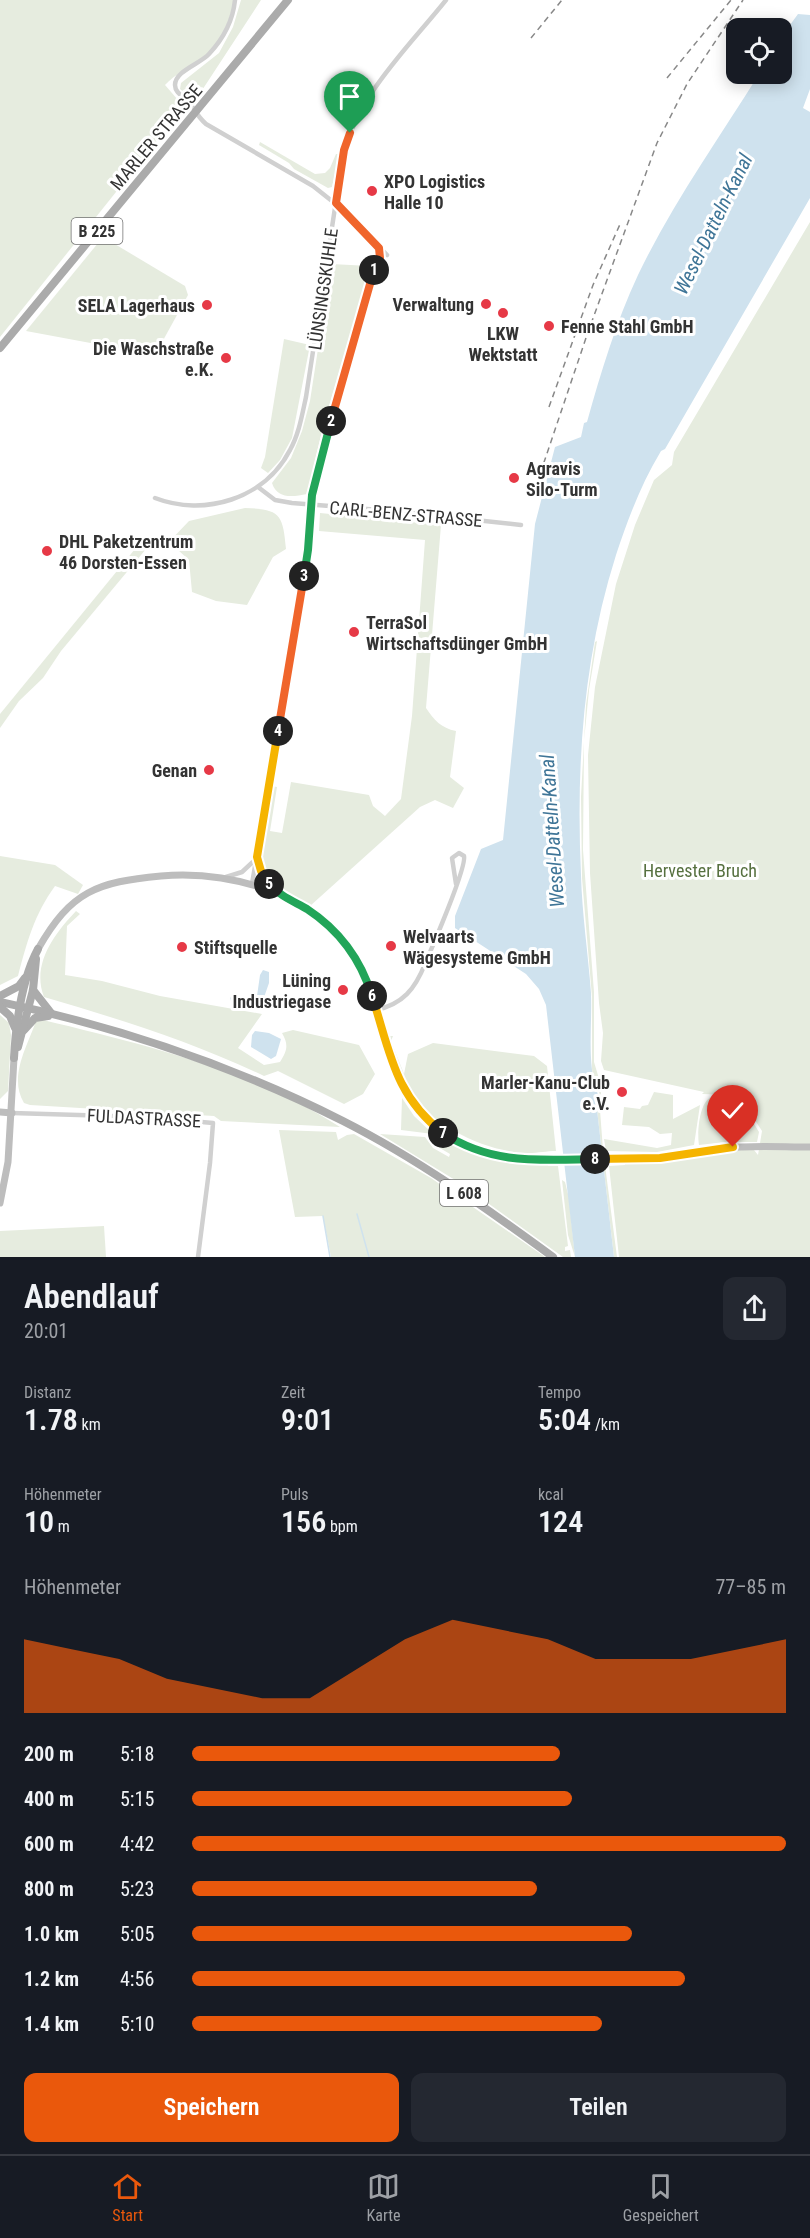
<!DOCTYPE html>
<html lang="de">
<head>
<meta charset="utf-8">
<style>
	:root { --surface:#171b24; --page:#242831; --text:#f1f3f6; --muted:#9ea1a6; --line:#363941; --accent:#ea580c }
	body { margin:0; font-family:"Roboto Condensed",sans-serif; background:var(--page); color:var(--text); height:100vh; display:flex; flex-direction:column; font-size:22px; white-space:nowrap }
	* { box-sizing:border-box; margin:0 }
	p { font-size:20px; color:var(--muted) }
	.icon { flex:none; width:33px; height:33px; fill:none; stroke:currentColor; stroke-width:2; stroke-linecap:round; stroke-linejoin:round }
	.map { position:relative; height:1257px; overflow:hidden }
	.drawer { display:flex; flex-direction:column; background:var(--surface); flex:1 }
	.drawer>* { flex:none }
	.tools { position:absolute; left:726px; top:18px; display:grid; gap:12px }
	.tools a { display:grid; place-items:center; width:66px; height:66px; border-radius:12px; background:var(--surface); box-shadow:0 3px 15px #0003; font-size:30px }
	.pin { position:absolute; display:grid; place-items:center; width:51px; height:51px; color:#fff; margin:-62px -26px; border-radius:50% 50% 50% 0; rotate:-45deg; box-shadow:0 0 6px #0007 }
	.pin .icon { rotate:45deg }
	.km { position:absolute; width:30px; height:30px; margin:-15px; border-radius:50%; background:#222; color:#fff; font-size:16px; line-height:30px; text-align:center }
	.round { display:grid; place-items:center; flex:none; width:63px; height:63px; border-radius:12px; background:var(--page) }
	.overview { display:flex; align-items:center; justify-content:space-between; height:102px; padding:0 24px }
	h1 { font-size:33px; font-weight:600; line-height:45px }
	.metrics { display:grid; grid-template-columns:repeat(3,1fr); gap:9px; height:102px; padding:6px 24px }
	.metrics div { display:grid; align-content:center }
	.metrics b { font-size:30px; font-weight:600 }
	.metrics small { font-size:16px; font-weight:400 }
	.metrics p { font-size:16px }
	.chart { height:168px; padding:12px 24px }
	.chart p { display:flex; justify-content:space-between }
	.chart svg { width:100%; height:108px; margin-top:6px; fill:var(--accent); opacity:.7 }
	.cta { display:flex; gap:12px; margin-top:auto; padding:12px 24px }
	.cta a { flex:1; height:69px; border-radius:12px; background:var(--accent); color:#fff; font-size:24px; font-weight:600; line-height:69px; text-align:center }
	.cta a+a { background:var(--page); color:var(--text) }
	ul { padding:0 24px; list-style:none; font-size:20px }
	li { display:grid; grid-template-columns:96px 72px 1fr; align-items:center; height:45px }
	li i { height:15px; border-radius:8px; background:var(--accent) }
	.tab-bar { display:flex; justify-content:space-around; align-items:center; height:84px; border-top:2px solid var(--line); background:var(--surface); font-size:16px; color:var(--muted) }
	.tab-bar a { display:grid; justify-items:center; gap:3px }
	.tab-bar .current { color:var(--accent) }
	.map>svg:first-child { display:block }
</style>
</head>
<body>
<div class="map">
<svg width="810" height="1257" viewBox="0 0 810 1257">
	<rect width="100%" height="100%" fill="#fff"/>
	<g fill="#e6ecdf">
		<path d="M0 0H234C230 22 219 47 200 60 187 69 175 74 165 85L184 107 0 337Z"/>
		<path d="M241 0H261L195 101 180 89 181 83 219 53 233 27Z"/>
		<path d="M260 142 315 174 325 173 330 168 336 154H339L332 187 328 188 294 169 289 163 259 145Z"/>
		<path d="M810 222V1257H619L609 1166 625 1165V1162L737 1150H754L758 1155 762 1131 749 1111 750 1117 759 1132 757 1142H725L699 1145C697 1133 699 1103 711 1097L716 1100 711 1112 713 1119 718 1123 736 1126 743 1114 723 1104V1098L746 1108 729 1095 702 1094 704 1092 604 1070 601 1061 603 1033 599 1003 590 873 588 755 595 687 616 584 635 525 654 480 672 465 674 452Z"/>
		<path d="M103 237 185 286 188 295 155 355 26 331Z"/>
		<path d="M331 264 370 266 323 427 307 494C292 497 277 499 272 483L291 458 302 431 310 401Z"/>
		<path d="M284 339 310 345 292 438 280 460 268 473 261 468 265 457Z"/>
		<path d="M245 508C280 509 283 514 286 549L273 557 247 605 216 601 192 592 189 560 178 550 166 545 189 521Z"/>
		<path d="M320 513 441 525 426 708C434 720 441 728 456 731L450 777 464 788 453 808 435 800 420 807 310 906C296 898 278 890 268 878 255 862 269 806 272 786L277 787 270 831 282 833 291 782 369 795 373 806 385 816 401 799 412 716 425 540 319 531Z"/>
		<path d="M141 546 146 549 61 651 43 678 19 701 0 728V714L135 549 138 551Z"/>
		<path d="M597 641 589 690 584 741 583 850 594 992V1062L600 1082 602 1106 596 1076H593L592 1069V997L582 878 581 797 586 705 595 642Z"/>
		<path d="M0 856 55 865 83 885 78 894 55 886C34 915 27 942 18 976L0 985Z"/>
		<path d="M76 911 80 914 67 926 65 975 102 981 160 996 262 1014 238 1048 264 1065 280 1062C287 1051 289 1045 282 1033L293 1030 359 1045 375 1074 363 1094 344 1104 278 1071 264 1076C193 1042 119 1019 44 997 31 964 55 933 76 911Z"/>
		<path d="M0 1015 9 1023 11 1035 8 1091 0 1099Z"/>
		<path d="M43 1020C143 1044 253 1071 340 1127L221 1121 214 1116 30 1105 24 1103C8 1077 28 1045 36 1021Z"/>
		<path d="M388 1036H393L391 1041 404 1074 408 1054 433 1043 534 1056 547 1066 556 1151C546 1151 539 1153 528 1153 501 1152 478 1144 454 1131L452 1134C419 1112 393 1077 388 1036Z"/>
		<path d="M654 1092 673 1095V1119L700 1105 694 1145 657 1152 606 1151 604 1139 657 1148 671 1145 672 1133 660 1134 649 1127 622 1125 624 1107 640 1109 642 1106 648 1105Z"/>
		<path d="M402 1098 414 1116 433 1134 401 1130Z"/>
		<path d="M596 1101 600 1110 603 1150 617 1257H614Z"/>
		<path d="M279 1130 336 1132 338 1140 347 1135 354 1134 431 1178 545 1257H331L323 1216 295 1217Z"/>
		<path d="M380 1134 425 1137 433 1148 449 1157 450 1154 433 1144 429 1138 439 1139 448 1145 450 1143C482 1159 511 1164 548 1163V1166H558L568 1246 565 1247V1251L570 1250 571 1257H563L460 1183Z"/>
		<path d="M562 1180 565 1182 569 1198 575 1257 568 1235Z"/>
		<path d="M104 1226 106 1257H0V1231Z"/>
	</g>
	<g fill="#cfe2ee">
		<path d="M798 14 810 15V89L803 108 810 112V198L665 449 661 451C641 484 628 519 616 555 583 659 576 766 581 875 582 914 588 953 591 993 592 1017 589 1044 592 1070 593 1080 597 1089 599 1100L596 1101 614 1257H575L546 1005 539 989 526 974 455 928V916L481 849 503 840 535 524 555 447 581 437 584 423 587 422C601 372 616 322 638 275 672 204 718 140 759 74H782V36Z"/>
		<path d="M263 970 269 972V983L262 1003 253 1005 231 1001 230 998 232 996 252 997 257 996 260 975Z"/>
		<path d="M255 1031 269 1033 281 1039 276 1056 271 1059 251 1047 252 1035Z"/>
	</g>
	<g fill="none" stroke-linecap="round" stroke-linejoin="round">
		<g stroke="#cfe2ee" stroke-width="1.5">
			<path d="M357 1214 369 1257"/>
			<path d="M323 1216 330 1257"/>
		</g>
		<g stroke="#d0d0d0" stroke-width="4.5">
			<path d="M235 0C233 20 223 39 209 54 200 64 175 71 175 85 175 95 188 98 192 106 197 114 199 118 206 124L313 186 347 213 387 255"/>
			<path d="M258 487 275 500 292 503 392 511 521 525"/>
			<path d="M155 498C204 517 265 499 290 450 299 434 302 415 306 397L342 162C354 98 407 49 446 0"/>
			<path d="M258 858 265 880 276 892"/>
			<path d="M226 877 242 872 256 859"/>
			<path d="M252 884 308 550 312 495 316 475 366 293C371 279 381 263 379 248"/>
			<path d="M376 1010C403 1004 415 989 425 964 432 947 467 868 464 856L459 853 452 858 456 884"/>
			<path d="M12 1113 145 1117 213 1123 210 1163 198 1257"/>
		</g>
		<g stroke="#bdbdbd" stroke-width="7">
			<path d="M38 949C71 891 97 882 161 876 239 869 332 900 366 976 371 988 374 1001 376 1013 390 1069 411 1119 466 1146 506 1165 553 1159 597 1159 620 1159 645 1160 668 1157 687 1155 705 1150 724 1148 753 1145 782 1147 810 1147"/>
			<path d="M0 1112 12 1113"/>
			<path d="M0 1203 8 1162 14 1058"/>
		</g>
		<g stroke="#ababab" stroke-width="8">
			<path d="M0 348 288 0"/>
			<path d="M33 990 51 1013"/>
			<path d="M0 996 19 986 25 978"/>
			<path d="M0 1002C119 1027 234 1066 343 1121 418 1159 486 1208 553 1257"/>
			<path d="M0 1007 10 1016 15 1028"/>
			<path d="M24 1030 35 1018 48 1016"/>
			<path d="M18 1047 33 990 36 959"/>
			<path d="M14 1058C16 1022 21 981 38 949"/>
		</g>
		<g stroke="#888" stroke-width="1.5" stroke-dasharray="6 4.5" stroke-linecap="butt">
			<path d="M531 38 562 0"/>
			<path d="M667 78 731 0"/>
			<path d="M549 407 593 285 621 222"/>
			<path d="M537 483 588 332 657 143 687 84 743 0"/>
		</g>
	</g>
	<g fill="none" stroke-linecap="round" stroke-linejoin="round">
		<defs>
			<path id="split-1" d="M350 133 344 150 336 203 379 248 380 258 374 270"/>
			<path id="split-2" d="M331 421 374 270"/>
			<path id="split-3" d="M304 576 308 550 312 495 331 421"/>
			<path id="split-4" d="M278 731 304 576"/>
			<path id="split-5" d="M269 884 261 871 257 857 278 731"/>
			<path id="split-6" d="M269 884C280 896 293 901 307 909 339 930 361 960 372 996"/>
			<path id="split-7" d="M372 996C390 1051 394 1095 443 1133"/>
			<path id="split-8" d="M443 1133C492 1165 539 1160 595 1159"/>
			<path id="split-9" d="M595 1159 660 1158 733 1147"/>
		</defs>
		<use href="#split-1" stroke="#fff" stroke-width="12"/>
		<use href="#split-2" stroke="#fff" stroke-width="12"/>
		<use href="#split-3" stroke="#fff" stroke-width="12"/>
		<use href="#split-4" stroke="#fff" stroke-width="12"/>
		<use href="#split-5" stroke="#fff" stroke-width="12"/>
		<use href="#split-6" stroke="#fff" stroke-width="12"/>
		<use href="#split-7" stroke="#fff" stroke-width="12"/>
		<use href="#split-8" stroke="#fff" stroke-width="12"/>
		<use href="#split-9" stroke="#fff" stroke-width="12"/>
		<use href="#split-1" stroke="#f0652b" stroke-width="8"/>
		<use href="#split-2" stroke="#f0652b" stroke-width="8"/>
		<use href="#split-3" stroke="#22a559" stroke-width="8"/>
		<use href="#split-4" stroke="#f0652b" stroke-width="8"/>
		<use href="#split-5" stroke="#f5b400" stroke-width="8"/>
		<use href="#split-6" stroke="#22a559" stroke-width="8"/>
		<use href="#split-7" stroke="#f5b400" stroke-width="8"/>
		<use href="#split-8" stroke="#22a559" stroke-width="8"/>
		<use href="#split-9" stroke="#f5b400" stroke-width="8"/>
	</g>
	<g fill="#e63946" stroke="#fff" stroke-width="2">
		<circle cx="372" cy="191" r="6"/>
		<circle cx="486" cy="304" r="6"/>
		<circle cx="207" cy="305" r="6"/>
		<circle cx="503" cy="313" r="6"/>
		<circle cx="549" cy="326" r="6"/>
		<circle cx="226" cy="358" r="6"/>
		<circle cx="514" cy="478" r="6"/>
		<circle cx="47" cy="551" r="6"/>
		<circle cx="354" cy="632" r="6"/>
		<circle cx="209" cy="770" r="6"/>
		<circle cx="391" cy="946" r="6"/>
		<circle cx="182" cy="947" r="6"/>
		<circle cx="343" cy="990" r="6"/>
		<circle cx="622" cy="1092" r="6"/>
	</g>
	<g text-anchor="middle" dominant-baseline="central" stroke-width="6" stroke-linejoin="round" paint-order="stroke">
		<g fill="#fff" stroke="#707070" stroke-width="1.5">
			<rect x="71.5" y="218" width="51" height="26" rx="4.5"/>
			<rect x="440" y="1180" width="48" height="26" rx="4.5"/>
		</g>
		<g font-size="16" font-weight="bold" fill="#333">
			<text x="97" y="231">B 225</text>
			<text x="464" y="1193">L 608</text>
		</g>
		<g font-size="18" fill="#333" stroke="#fff">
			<text transform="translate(156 137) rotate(-50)">MARLER STRASSE</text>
			<text transform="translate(323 289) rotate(-82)">LÜNSINGSKUHLE</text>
			<text transform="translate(406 514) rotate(5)">CARL-BENZ-STRASSE</text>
			<text transform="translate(144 1118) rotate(3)">FULDASTRASSE</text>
		</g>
		<g font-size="18" font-weight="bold" fill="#333" stroke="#fff" text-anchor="start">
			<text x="384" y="181">XPO Logistics<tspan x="384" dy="21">Halle 10</tspan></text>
			<text x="474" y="304" text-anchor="end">Verwaltung</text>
			<text x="195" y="305" text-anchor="end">SELA Lagerhaus</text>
			<text x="561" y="326">Fenne Stahl GmbH</text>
			<text x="503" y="333" text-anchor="middle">LKW<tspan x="503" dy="21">Wektstatt</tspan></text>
			<text x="214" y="348" text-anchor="end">Die Waschstraße<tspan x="214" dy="21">e.K.</tspan></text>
			<text x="526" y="468">Agravis<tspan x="526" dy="21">Silo-Turm</tspan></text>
			<text x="59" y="541">DHL Paketzentrum<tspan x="59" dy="21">46 Dorsten-Essen</tspan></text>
			<text x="366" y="622">TerraSol<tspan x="366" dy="21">Wirtschaftsdünger GmbH</tspan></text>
			<text x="197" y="770" text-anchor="end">Genan</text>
			<text x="403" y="936">Welvaarts<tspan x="403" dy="21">Wägesysteme GmbH</tspan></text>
			<text x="194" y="947">Stiftsquelle</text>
			<text x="331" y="980" text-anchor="end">Lüning<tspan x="331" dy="21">Industriegase</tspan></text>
			<text x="610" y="1082" text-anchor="end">Marler-Kanu-Club<tspan x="610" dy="21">e.V.</tspan></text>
		</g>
		<g font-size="18" fill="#56703f" stroke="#fff">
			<text x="700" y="870">Hervester Bruch</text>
		</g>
		<g font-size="20" font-style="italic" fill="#3f7597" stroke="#fff">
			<text transform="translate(713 224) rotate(-64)">Wesel-Datteln-Kanal</text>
			<text transform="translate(552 831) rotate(-94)">Wesel-Datteln-Kanal</text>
		</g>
	</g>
</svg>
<div class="tools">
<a><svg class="icon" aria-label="locate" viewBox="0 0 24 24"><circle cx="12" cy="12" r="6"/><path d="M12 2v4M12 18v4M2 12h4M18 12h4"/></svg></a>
</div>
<div class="pin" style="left:350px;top:133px;background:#1e9e55"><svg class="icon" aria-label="arrive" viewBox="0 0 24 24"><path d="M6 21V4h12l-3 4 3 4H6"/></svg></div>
<div class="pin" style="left:733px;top:1147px;background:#d93025"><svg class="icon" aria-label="check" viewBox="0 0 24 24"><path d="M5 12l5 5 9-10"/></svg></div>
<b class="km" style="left:374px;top:270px">1</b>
<b class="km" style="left:331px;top:421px">2</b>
<b class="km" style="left:304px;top:576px">3</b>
<b class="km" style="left:278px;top:731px">4</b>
<b class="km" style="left:269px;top:884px">5</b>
<b class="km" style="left:372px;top:996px">6</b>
<b class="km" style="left:443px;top:1133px">7</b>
<b class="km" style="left:595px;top:1159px">8</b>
</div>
<section class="drawer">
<div class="overview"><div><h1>Abendlauf</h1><p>20:01</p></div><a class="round"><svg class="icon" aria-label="share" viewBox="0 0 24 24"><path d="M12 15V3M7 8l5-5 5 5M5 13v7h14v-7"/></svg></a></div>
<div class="metrics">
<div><p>Distanz</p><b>1.78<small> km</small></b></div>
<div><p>Zeit</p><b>9:01</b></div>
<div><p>Tempo</p><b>5:04<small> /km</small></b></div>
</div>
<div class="metrics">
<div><p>Höhenmeter</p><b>10<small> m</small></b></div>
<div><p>Puls</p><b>156<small> bpm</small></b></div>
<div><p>kcal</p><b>124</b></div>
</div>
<div class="chart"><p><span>Höhenmeter</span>77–85 m</p>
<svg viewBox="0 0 160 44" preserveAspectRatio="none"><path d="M0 44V14L10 18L20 22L30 30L40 34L50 38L60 38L70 26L80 14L90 6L100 10L110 14L120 22L130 22L140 22L150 18L160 14V44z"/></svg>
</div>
<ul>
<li><b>200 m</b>5:18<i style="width:62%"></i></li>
<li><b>400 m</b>5:15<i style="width:64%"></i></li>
<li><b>600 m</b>4:42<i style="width:100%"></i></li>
<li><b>800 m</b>5:23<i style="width:58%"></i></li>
<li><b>1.0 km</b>5:05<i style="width:74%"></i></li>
<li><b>1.2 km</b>4:56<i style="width:83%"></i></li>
<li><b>1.4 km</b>5:10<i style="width:69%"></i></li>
</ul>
<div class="cta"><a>Speichern</a><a>Teilen</a></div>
</section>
<nav class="tab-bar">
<a class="current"><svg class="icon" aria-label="home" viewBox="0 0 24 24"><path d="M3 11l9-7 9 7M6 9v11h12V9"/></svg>Start</a>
<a><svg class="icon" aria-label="map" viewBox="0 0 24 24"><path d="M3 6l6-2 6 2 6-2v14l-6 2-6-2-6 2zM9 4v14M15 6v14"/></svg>Karte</a>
<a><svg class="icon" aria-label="saved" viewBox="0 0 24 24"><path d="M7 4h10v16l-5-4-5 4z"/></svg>Gespeichert</a>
</nav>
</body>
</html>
